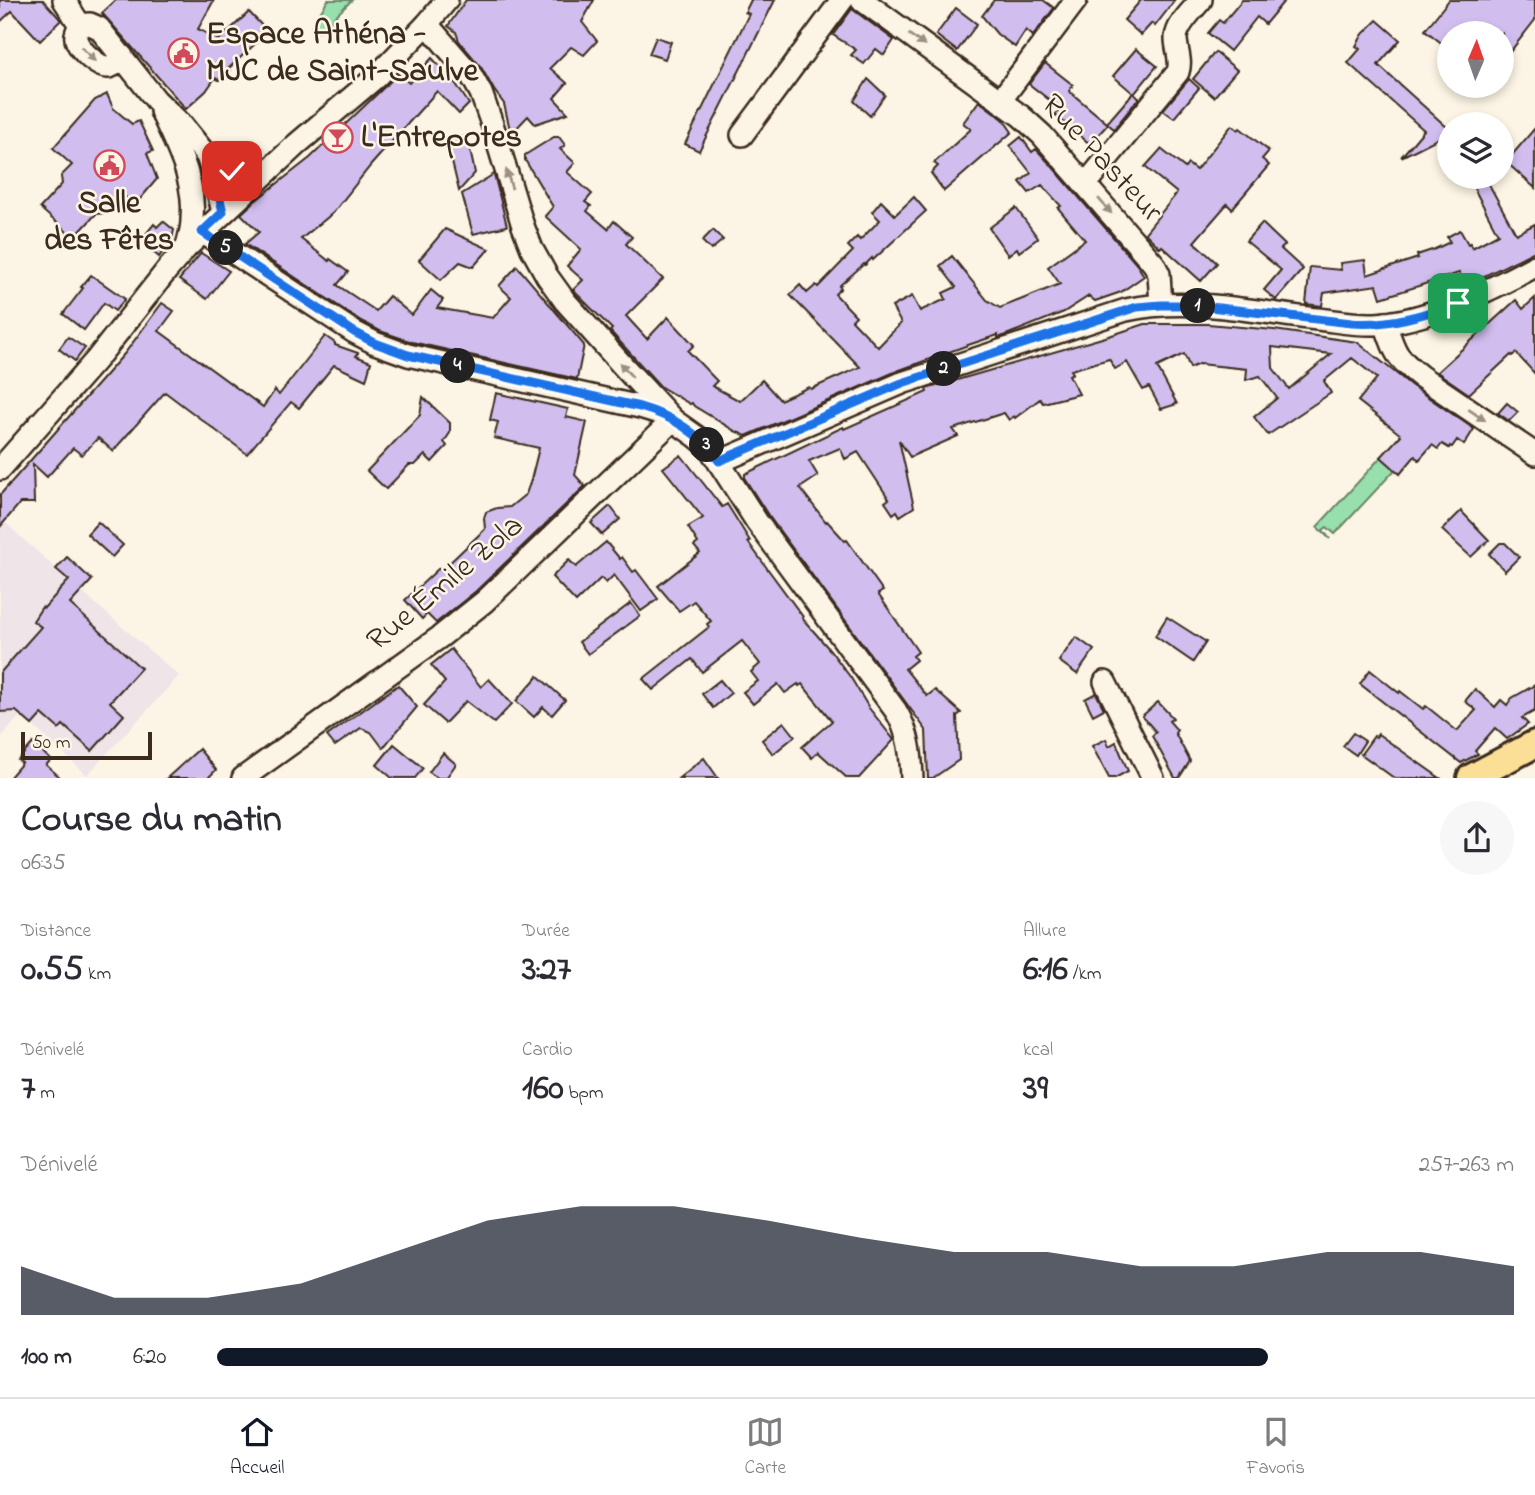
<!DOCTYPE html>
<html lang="fr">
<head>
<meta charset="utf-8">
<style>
	:root { --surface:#fff; --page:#f7f7f7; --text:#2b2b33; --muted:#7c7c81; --line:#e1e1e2; --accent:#111827 }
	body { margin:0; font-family:"Indie Flower",sans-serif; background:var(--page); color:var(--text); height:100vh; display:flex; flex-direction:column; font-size:26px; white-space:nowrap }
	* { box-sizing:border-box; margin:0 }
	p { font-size:23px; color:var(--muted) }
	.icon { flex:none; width:38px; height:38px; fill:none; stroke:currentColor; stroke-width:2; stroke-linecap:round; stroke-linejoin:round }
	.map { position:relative; height:778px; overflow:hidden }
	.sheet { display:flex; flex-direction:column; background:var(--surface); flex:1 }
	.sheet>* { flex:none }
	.needle { width:46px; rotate:2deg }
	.buttons { position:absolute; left:1437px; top:21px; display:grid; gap:14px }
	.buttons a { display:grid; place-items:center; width:77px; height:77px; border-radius:50%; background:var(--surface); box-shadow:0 4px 10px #0003; font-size:35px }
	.scale { position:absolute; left:21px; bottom:18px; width:131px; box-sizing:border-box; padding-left:7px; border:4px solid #3b2a1e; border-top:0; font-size:19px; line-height:24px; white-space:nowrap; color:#3b2a1e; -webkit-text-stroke:5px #fcf5e5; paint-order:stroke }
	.pin { position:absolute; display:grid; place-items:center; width:60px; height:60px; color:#fff; margin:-30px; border-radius:14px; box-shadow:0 4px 10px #0006 }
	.km { position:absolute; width:35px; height:35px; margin:-18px; border-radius:50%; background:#222; color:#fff; font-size:19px; line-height:35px; text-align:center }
	.round { display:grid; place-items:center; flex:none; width:74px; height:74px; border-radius:37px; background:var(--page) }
	.overview { display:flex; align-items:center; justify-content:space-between; height:119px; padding:0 21px }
	h1 { font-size:38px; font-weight:800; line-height:52px }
	.stats { display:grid; grid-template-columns:repeat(3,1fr); gap:10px; height:119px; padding:7px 21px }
	.stats div { display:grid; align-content:center }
	.stats b { font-size:35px; font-weight:800 }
	.stats small { font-size:19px; font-weight:400 }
	.stats p { font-size:19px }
	.chart { height:196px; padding:14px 21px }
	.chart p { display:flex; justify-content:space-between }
	.chart svg { width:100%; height:126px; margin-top:7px; fill:var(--accent); opacity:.7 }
	ul { padding:0 21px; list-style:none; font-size:23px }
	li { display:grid; grid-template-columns:112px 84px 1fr; align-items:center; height:52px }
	li i { height:18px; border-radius:9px; background:var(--accent) }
	.tab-bar { display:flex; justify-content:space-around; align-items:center; height:98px; border-top:2px solid var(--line); background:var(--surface); font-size:19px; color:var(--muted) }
	.tab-bar a { display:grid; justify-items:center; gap:4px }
	.tab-bar .current { color:var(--accent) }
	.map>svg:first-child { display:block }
</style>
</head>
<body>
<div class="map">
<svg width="1535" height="778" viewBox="0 0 1535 778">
	<rect width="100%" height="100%" fill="#fcf5e5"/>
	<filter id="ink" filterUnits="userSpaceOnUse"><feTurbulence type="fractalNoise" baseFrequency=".0143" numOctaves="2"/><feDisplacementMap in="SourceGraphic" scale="14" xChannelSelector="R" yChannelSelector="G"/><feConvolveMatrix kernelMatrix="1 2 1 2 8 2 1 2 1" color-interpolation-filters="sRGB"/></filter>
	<g filter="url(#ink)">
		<path fill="#efe4e8" d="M0 518 82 592 179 676 87 775 21 715 0 738Z"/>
		<g fill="#98dfae" stroke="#6a8466" stroke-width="2">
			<path d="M328 0H352L319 32H313L312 30V26Z"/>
			<path d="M1419 444 1335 534 1327 527 1323 530 1330 539 1317 527 1381 457 1388 463Z"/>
		</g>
		<g fill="#d1beef" stroke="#3b2a1e" stroke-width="2" fill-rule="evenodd">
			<path d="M0 0H43L61 20 40 41 12 11 0 22Z"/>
			<path d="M116 0H214L198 29 219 40 249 12 268 32 228 69 230 71 219 80 215 78 206 91 186 109 102 13Z"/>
			<path d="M466 0H594L582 22 597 41 584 55 571 47 550 68 567 83 554 98 568 113 535 124 528 116 511 134 504 104 494 90 481 67 459 41 456 32 448 26Z"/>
			<path d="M751 0H775L699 151 685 144 749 14 745 12Z"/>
			<path d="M994 0H1043L1054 8 1033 36 1026 30 1015 47 997 34 982 16Z"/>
			<path d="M1141 0H1175L1155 26 1152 23 1141 35 1124 20Z"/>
			<path d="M1242 0H1285L1265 24 1257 17 1230 51 1208 33 1219 20 1223 23Z"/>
			<path d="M1449 0H1535V20L1502 62V33H1449V49L1425 30Z"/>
			<path d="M956 8 977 24 957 51 936 35Z"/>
			<path d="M852 9 894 40 884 55 876 49 864 64 851 55 856 50 833 35Z"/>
			<path d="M1377 20 1400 40 1378 65 1449 129V133L1401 157 1424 130 1348 63 1360 49 1356 46 1363 34Z"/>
			<path d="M656 37 671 42 665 59 649 54Z"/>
			<path d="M1136 49 1157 66 1134 94 1139 98 1114 129 1108 124 1090 144 1055 115 1061 109 1029 84 1045 63 1073 85 1069 91 1107 123 1133 93 1113 76Z"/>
			<path d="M1215 52 1237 70 1214 97 1193 79Z"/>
			<path d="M432 58 456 84 469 104 459 114 437 91 371 165 333 213 301 239 329 261 330 259 348 272 337 285 376 311 389 296 412 315 431 290 443 300 437 308 493 318 511 297 499 286 517 266 584 345 577 379 412 342 380 331 361 321 245 244 259 232 241 214 255 201 310 158 398 74 409 83Z"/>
			<path d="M868 79 885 95 870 116 854 101Z"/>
			<path d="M1189 79 1199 88 1174 118 1163 110Z"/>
			<path d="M107 94 113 108 132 124 139 121 153 151 147 153 157 179 135 205 125 197 119 204 110 205 104 213 96 214 74 238 40 208 62 184 61 176 72 165 53 148 95 100Z"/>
			<path d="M979 101 1003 119 1012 132 944 191 931 173 938 166 934 163 971 129 963 123Z"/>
			<path d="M1232 125 1238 130 1240 128 1269 151 1262 159 1269 165 1232 209 1227 204 1194 242 1217 263 1201 281 1162 246 1160 248 1145 233 1177 193 1145 167 1161 149 1185 168 1188 164 1196 170Z"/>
			<path d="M1535 128V188L1506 162Z"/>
			<path d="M467 136 475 173 459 191 447 141Z"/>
			<path d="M554 137H559L565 145 560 149 575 163 567 172 592 194 585 202 591 206 587 211 608 229 614 221 632 237 626 244 663 279 626 316 647 339 668 317 694 345 688 351 717 381 712 386 740 401 762 380 780 400 809 387 811 389 860 367 790 295 800 285 807 293 816 285 818 287 853 251 848 246 857 237 860 240 880 220 872 212 881 201 895 215 914 197 926 211 873 260 872 258 865 265 864 264 839 286 841 288 835 294 856 316 852 320 878 347 901 323 892 307 912 296 920 311 946 299 943 293 956 287 940 266 952 256 987 300 1000 308 1060 284 1048 267 1085 240 1058 208 1061 206 1042 185 1029 193 1020 182 1031 173 1010 146 1021 137 1032 152 1036 149 1051 165 1138 266 1144 276 1121 292 1095 301 1089 296 1064 312 1001 337 998 338V335L968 345 897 371 746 436 735 431 694 406 692 403 690 404 661 387 610 331 612 329 573 290 583 280 567 266 581 249 545 216 553 207 525 160V155Z"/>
			<path d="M494 174 507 226 473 234 462 194Z"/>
			<path d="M1468 177H1485L1516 234 1535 224V251L1466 285 1459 273 1381 298 1377 285 1324 293 1322 306 1306 304 1310 267 1341 270 1340 263 1365 260 1367 275 1418 258 1417 255 1435 249 1450 242 1447 237 1460 230 1468 244 1470 243 1472 248 1498 234Z"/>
			<path d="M1016 208 1038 238 1019 252 1017 248 1008 255 989 228Z"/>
			<path d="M163 221 174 230 172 239 159 257 140 241 154 224 157 227Z"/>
			<path d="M1262 223 1285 245 1281 249 1303 269 1276 300 1264 290 1281 270 1246 241Z"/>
			<path d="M445 229 489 249 473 267 460 262 441 280 419 260Z"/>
			<path d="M713 230 723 240 711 250 702 241Z"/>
			<path d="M201 253 229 271 207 299 179 280Z"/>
			<path d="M91 275 125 299 115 311 104 303 84 330 63 314 83 288 81 287Z"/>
			<path d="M1535 298V374L1516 353 1512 356 1511 355 1469 394 1437 372 1516 300 1523 309Z"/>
			<path d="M162 303 174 311 159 331 263 407 275 390 279 395 325 336 335 343V345L358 353 356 356 371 362 366 380 334 365 299 408 291 402 247 454 165 392 113 451 98 438 82 455 73 448 47 477 33 464 34 503H20L0 527V495L125 353Z"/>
			<path d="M1145 324H1208L1274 330 1357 342 1412 386 1474 429 1464 445 1457 440 1452 447 1450 446 1449 448 1442 444 1438 449 1432 445 1419 460 1415 456 1400 474 1381 457 1401 435 1358 401 1377 378 1352 358 1324 381 1331 393 1268 435 1254 417 1277 398 1260 376 1246 380 1247 369 1199 364 1190 368 1184 354 1157 367 1177 404 1161 409 1149 387 1143 390 1127 362 1115 369 1109 359 1071 370 1073 373 1069 375 1079 394 1043 403 1040 399 1015 418 1014 416 1009 420 1004 413 953 429 958 436 910 457 899 440 914 507 900 516 897 511 893 514 885 502 889 499 858 452 845 459 840 448 809 461 818 476 800 488 826 522 827 521 845 541 847 540 883 591 878 594 918 652 913 656 916 660 905 669 927 696 935 690 961 713 957 716 959 760 933 778H928L926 730 768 515 745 479V474L843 427 844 429 927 392 926 389 1109 336ZM1272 347 1331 354 1289 389 1273 368Z"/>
			<path d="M68 337 85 348 75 361 59 349Z"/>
			<path d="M496 393 568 409 566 417 587 422 575 475 585 486 476 591 436 623 427 614 422 619 405 600 439 568 441 571 485 529 484 518 486 512 497 508 510 507 526 494 531 480 539 448 494 438 498 422 490 420Z"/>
			<path d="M423 397 450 423V433L444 442 447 446 432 462 425 455 415 465H409L386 489 367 471 420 415Z"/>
			<path d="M1507 403 1518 412 1509 421 1498 413Z"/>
			<path d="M681 455 722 507 727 504 750 541 748 542 764 564 803 617 802 618 830 650 851 678 869 708 894 740 859 778H847L818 752 812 758 802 747 832 721 802 684 799 686 798 684 785 693 778 684 753 704 743 692 758 681 751 672 760 664 742 641 702 672 692 659 653 690 643 679 709 627 707 624 711 621 694 601 679 611 658 586 700 553 694 546 698 543 688 527 703 518 663 468Z"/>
			<path d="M610 506 620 519 602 535 591 523Z"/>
			<path d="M1461 511 1489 540 1471 557 1442 530Z"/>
			<path d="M98 522 123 545 112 557 87 534Z"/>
			<path d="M606 542 620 559 622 557 633 572 636 570 658 599 641 611 614 575 606 583 601 578 576 602 552 577 569 560 576 567Z"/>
			<path d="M1500 543H1505L1519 557 1505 571 1489 554Z"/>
			<path d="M67 557 92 580 70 604 141 668 110 702 124 715 92 751 63 725 59 729 42 714 32 725 16 711 0 712V673L41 627 33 621 42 607 44 608 69 580 56 569Z"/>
			<path d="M631 603 640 616 588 654 579 642Z"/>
			<path d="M1167 617 1206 642 1193 662 1155 636Z"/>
			<path d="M1076 637 1094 650 1077 674 1059 661Z"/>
			<path d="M451 649 481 687 489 679 512 704 494 723 466 701 445 723 424 705 445 682 431 665Z"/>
			<path d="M1370 670 1399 693 1400 691 1423 709 1426 706 1457 731 1476 710 1465 701 1475 689 1495 707 1501 700 1507 705 1512 698 1535 685V711L1522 718 1528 724 1507 739 1495 728 1475 751 1478 754 1461 763 1360 684Z"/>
			<path d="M538 676 565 700 552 715 543 707 534 717 516 701Z"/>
			<path d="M720 680 731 693 713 708 702 694Z"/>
			<path d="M398 685 417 707 383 748 371 732 361 728 335 746 327 736Z"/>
			<path d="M1096 693 1104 709 1093 715 1085 699Z"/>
			<path d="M1158 702 1173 718 1169 721 1177 730 1175 733 1190 761 1179 778H1175L1152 736 1156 732 1142 716Z"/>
			<path d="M784 722 795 736 773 754 762 740Z"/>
			<path d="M1353 733 1365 741 1356 755 1343 746Z"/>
			<path d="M1378 734 1440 778H1394L1361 754 1374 736 1376 737Z"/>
			<path d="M1106 739 1109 746 1116 742 1128 771 1115 778H1109L1092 746Z"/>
			<path d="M33 743 51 760 46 765 61 778H9L22 763 18 760Z"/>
			<path d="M394 744 423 768 415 778H392L377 765Z"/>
			<path d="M199 749 216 770 208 778H167Z"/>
			<path d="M443 753 456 764 446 778H438L429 772Z"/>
			<path d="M704 758 718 778H679Z"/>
		</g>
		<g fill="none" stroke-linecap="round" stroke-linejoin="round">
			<defs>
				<g id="minor">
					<path d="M64 0 80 25"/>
					<path d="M862 0 1021 116 1042 135 1154 264 1159 274 1161 305"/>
					<path d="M427 24 471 75 481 93 493 127 523 226 532 249 547 276 565 301 624 367 673 420 697 437 709 447 757 522 896 711C909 733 911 753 912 778"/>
					<path d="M122 56C118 61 115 66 108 67 98 68 81 51 77 42 74 36 77 31 80 25L90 24 99 28 156 100 181 124 207 156 214 163 232 171 246 173 267 172"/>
					<path d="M1000 101 1076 0"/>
					<path d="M161 111C177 147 196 180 192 220 192 229 189 238 187 247"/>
					<path d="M742 135 842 0"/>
					<path d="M207 156 217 187 223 212"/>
					<path d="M1086 184 1178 72C1182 60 1176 50 1176 38 1177 24 1193 10 1201 0"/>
					<path d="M202 232 354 332 375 343 408 355 640 407 666 415"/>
					<path d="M1385 323C1395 353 1395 356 1420 376L1535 454"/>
					<path d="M719 462 902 383 1126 310C1188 296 1254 312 1317 319 1336 321 1356 325 1375 324 1425 322 1491 290 1535 266"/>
					<path d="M0 469 96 360 167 270 187 247 297 144 376 77 427 24 447 0"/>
					<path d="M1105 682 1153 778"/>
					<path d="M243 778 440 637 485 601 673 420"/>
				</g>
				<path id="major" d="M1471 778 1535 744"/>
			</defs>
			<use href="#minor" stroke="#3b2a1e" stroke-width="26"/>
			<use href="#major" stroke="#3b2a1e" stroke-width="32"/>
			<use href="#minor" stroke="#fcf5e5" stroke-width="21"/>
			<use href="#major" stroke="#fbdf96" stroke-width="26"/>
		</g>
		<defs><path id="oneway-solid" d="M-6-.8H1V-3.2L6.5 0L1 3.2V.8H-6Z" transform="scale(1.75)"/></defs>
		<g fill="#9c9082">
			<use href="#oneway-solid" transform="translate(917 40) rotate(36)"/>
			<use href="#oneway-solid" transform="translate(88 54) rotate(46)"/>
			<use href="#oneway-solid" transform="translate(509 179) rotate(-107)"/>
			<use href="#oneway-solid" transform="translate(1105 206) rotate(49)"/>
			<use href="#oneway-solid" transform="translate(626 370) rotate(-132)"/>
			<use href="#oneway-solid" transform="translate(1477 415) rotate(34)"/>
		</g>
	</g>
	<g fill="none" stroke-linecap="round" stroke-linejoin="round" filter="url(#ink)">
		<defs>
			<path id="route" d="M232 171 220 167 207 156 217 187 223 212 202 232 354 332 375 343 408 355 640 407C672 416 700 434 719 461L902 383 1137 307 1161 305H1192L1352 323C1389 326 1423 315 1458 303"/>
		</defs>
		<use href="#route" stroke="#fff" stroke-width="14"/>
		<use href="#route" stroke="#1a73e8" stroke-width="9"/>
	</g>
	<defs>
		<symbol id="civic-ring" viewBox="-11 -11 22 22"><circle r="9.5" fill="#fcf5e5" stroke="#d1495b" stroke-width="1.5"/><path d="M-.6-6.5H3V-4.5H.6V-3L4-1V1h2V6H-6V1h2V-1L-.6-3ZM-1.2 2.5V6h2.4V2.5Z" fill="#d1495b"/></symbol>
		<symbol id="bar-ring" viewBox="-11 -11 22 22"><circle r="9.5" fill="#fcf5e5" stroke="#d1495b" stroke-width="1.5"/><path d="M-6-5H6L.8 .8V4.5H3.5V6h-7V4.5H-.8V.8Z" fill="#d1495b"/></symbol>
	</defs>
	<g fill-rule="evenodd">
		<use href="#civic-ring" x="166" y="36" width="35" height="35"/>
		<use href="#bar-ring" x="320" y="120" width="35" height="35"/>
		<use href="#civic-ring" x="92" y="148" width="35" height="35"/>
	</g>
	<g text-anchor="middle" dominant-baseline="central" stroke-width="5" stroke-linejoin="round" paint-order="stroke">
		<g font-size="32" font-weight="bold" fill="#3b2a1e" stroke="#fcf5e5" text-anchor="start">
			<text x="206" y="35">Espace Athéna -<tspan x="206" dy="37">MJC de Saint-Saulve</tspan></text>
			<text x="361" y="138">L'Entrepotes</text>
			<text x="109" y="204" text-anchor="middle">Salle<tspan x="109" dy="37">des Fêtes</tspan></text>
		</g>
		<g font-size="32" fill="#3b2a1e" stroke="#fcf5e5">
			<text transform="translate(1101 159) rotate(47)">Rue Pasteur</text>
			<text transform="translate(446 584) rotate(-40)">Rue Émile Zola</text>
		</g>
	</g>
</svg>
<div class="buttons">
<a><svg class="needle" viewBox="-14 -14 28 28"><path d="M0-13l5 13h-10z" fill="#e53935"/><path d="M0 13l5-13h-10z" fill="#7c7c81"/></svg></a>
<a><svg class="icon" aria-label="layers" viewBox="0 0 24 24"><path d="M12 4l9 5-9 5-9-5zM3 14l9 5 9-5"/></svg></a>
</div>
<div class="scale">50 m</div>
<div class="pin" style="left:1458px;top:303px;background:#1e9e55"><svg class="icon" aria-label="arrive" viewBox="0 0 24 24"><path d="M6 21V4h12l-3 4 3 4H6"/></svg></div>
<div class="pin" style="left:232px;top:171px;background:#d93025"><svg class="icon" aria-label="check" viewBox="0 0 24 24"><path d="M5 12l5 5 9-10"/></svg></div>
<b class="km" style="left:1198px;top:306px">1</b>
<b class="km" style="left:944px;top:369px">2</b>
<b class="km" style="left:707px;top:445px">3</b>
<b class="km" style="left:458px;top:366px">4</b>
<b class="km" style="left:226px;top:248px">5</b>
</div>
<section class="sheet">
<div class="overview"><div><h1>Course du matin</h1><p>06:35</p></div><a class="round"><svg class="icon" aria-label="share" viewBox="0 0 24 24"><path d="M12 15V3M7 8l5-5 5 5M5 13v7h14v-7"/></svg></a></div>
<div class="stats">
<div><p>Distance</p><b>0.55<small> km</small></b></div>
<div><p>Durée</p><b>3:27</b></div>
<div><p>Allure</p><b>6:16<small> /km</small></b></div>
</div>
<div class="stats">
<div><p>Dénivelé</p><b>7<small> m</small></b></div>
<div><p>Cardio</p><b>160<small> bpm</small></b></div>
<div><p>kcal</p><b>39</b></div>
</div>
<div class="chart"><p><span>Dénivelé</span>257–263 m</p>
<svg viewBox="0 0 160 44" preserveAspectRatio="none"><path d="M0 44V27L10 38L20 38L30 33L40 22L50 11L60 6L70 6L80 11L90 17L100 22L110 22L120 27L130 27L140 22L150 22L160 27V44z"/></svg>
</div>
<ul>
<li><b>100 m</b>6:20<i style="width:81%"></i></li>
</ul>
</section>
<nav class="tab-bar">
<a class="current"><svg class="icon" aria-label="home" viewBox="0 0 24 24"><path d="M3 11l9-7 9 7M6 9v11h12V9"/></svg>Accueil</a>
<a><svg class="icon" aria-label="map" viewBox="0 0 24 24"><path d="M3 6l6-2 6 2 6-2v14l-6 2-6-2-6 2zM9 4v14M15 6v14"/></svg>Carte</a>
<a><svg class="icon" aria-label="saved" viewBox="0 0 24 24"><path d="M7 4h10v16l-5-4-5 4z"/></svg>Favoris</a>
</nav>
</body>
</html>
